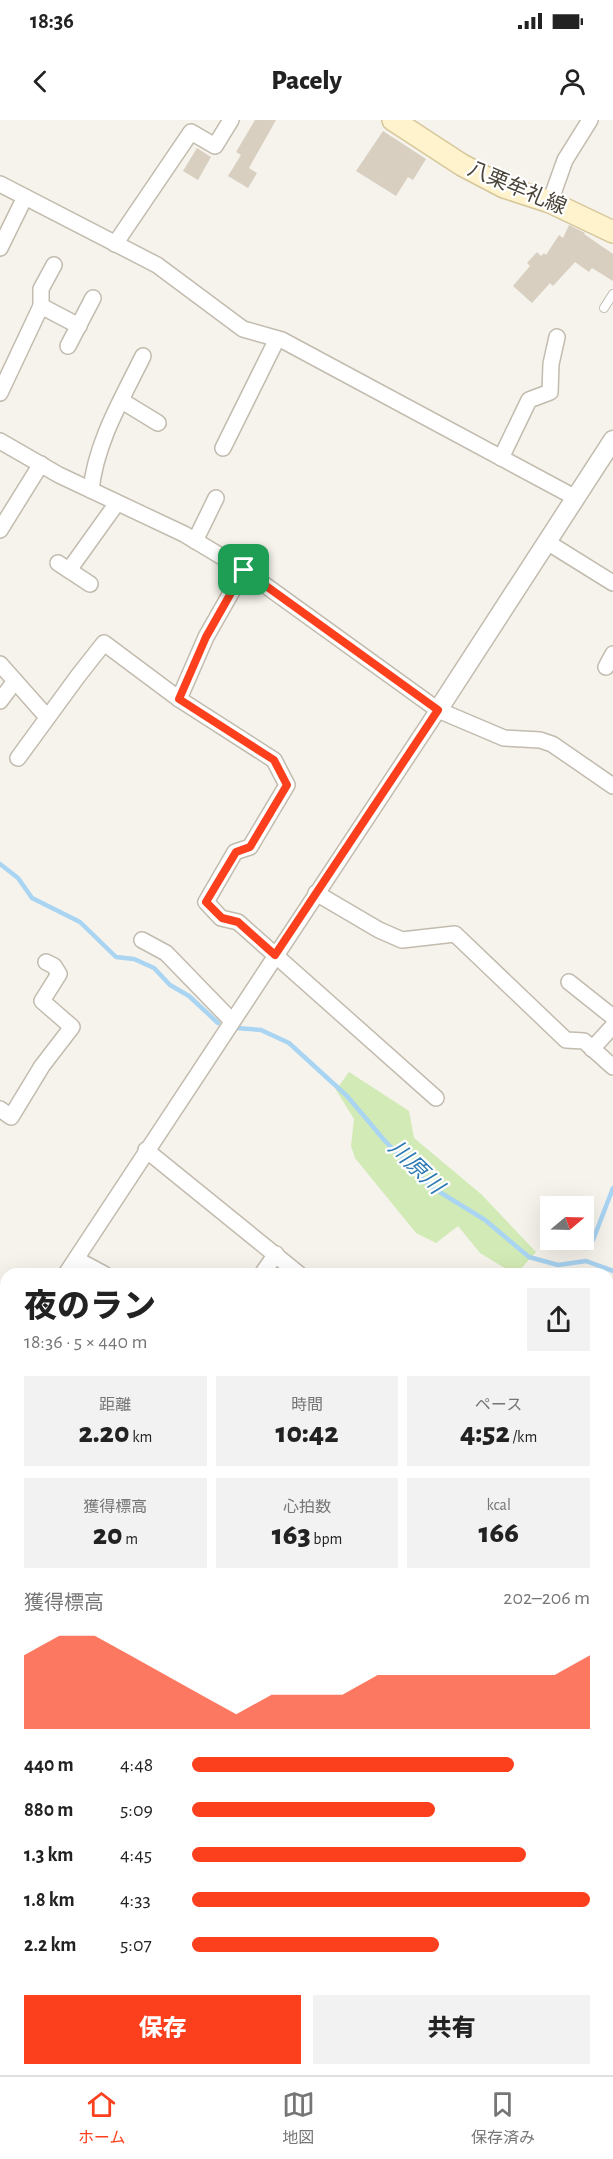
<!DOCTYPE html>
<html lang="ja">
<head>
<meta charset="utf-8">
<style>
	:root { --surface:#fff; --page:#f2f2f2; --text:#222; --muted:#767676; --line:#e0e0e0; --accent:#fc3f1d }
	body { margin:0; font-family:"Alegreya Sans","Noto Sans JP",sans-serif; background:var(--page); color:var(--text); height:100vh; display:flex; flex-direction:column; font-size:22px; white-space:nowrap }
	* { box-sizing:border-box; margin:0 }
	p { font-size:20px; color:var(--muted) }
	.icon { flex:none; width:33px; height:33px; fill:none; stroke:currentColor; stroke-width:2; stroke-linecap:round; stroke-linejoin:round }
	.map { position:relative; flex:1; overflow:hidden }
	.details { position:absolute; left:0px; top:1148px; width:614px; height:808px; display:flex; flex-direction:column; background:var(--surface); border-radius:18px 18px 0 0; box-shadow:0 6px 24px #0002 }
	.details>* { flex:none }
	.needle { width:39px; rotate:71deg }
	.tools { position:absolute; left:540px; top:1076px; display:grid; gap:12px }
	.tools a { display:grid; place-items:center; width:54px; height:54px; border-radius:0px; background:var(--surface); box-shadow:0 6px 24px #0002; font-size:30px }
	.pin { position:absolute; display:grid; place-items:center; width:51px; height:51px; color:#fff; margin:-26px; border-radius:12px; box-shadow:0 3px 9px #0006 }
	.round { display:grid; place-items:center; flex:none; width:63px; height:63px; border-radius:0px; background:var(--page) }
	.headline { display:flex; align-items:center; justify-content:space-between; height:102px; padding:0 24px }
	h1 { font-size:33px; font-weight:800; line-height:45px }
	.stats { display:grid; grid-template-columns:repeat(3,1fr); gap:9px; height:102px; padding:6px 24px }
	.stats div { display:grid; align-content:center; border-radius:0px; background:var(--page); text-align:center }
	.stats b { font-size:30px; font-weight:800 }
	.stats small { font-size:16px; font-weight:400 }
	.stats p { font-size:16px }
	.chart { height:168px; padding:12px 24px }
	.chart p { display:flex; justify-content:space-between }
	.chart svg { width:100%; height:108px; margin-top:6px; fill:var(--accent); opacity:.7 }
	.action { display:flex; gap:12px; margin-top:auto; padding:12px 24px }
	.action a { flex:1; height:69px; border-radius:0px; background:var(--accent); color:#fff; font-size:24px; font-weight:800; line-height:69px; text-align:center }
	.action a+a { background:var(--page); color:var(--text) }
	ul { padding:0 24px; list-style:none; font-size:20px }
	li { display:grid; grid-template-columns:96px 72px 1fr; align-items:center; height:45px }
	li i { height:15px; border-radius:8px; background:var(--accent) }
	.status { display:flex; justify-content:space-between; align-items:center; height:42px; padding:0 30px; background:var(--surface); direction:ltr }
	.status svg { height:16px; fill:currentColor }
	header { display:flex; justify-content:space-between; align-items:center; height:78px; padding:0 24px; background:var(--surface); font-size:27px; font-weight:800 }
	.tabs { display:flex; justify-content:space-around; align-items:center; height:84px; border-top:2px solid var(--line); background:var(--surface); font-size:16px; color:var(--muted) }
	.tabs a { display:grid; justify-items:center; gap:3px }
	.tabs .selected { color:var(--accent) }
	.map>svg:first-child { display:block }
</style>
</head>
<body>
<div class="status"><b>18:36</b><svg viewBox="0 0 49 12"><path d="M0 12V9h3v3zM5 12V6h3v6zM10 12V3h3v9zM15 12V0h3v12zM26 1h20v11H26zM47 4h2v5h-2z"/></svg></div>
<header><svg class="icon" aria-label="back" viewBox="0 0 24 24"><path d="M15 5l-7 7 7 7"/></svg>Pacely<svg class="icon" aria-label="person" viewBox="0 0 24 24"><circle cx="12" cy="8" r="4"/><path d="M4 21q1-7 8-7t8 7"/></svg></header>
<div class="map">
<svg width="613" height="1955" viewBox="0 0 613 1955">
	<rect width="100%" height="100%" fill="#f6f3ec"/>
	<g fill="#d2eab5">
		<path d="M349 952 409 991 414 1018 481 1074 536 1132 517 1153H513L480 1133 458 1106 436 1123 416 1113 355 1038 351 1026 354 999 336 970Z"/>
		<path d="M6 1317V1369L0 1373V1319Z"/>
		<path d="M0 1494 6 1495V1546L0 1549Z"/>
		<path d="M613 1532V1955H338L333 1950H608V1534Z"/>
	</g>
	<path fill="#a9d4f2" d="M613 1535V1598H608V1538Z"/>
	<g fill="none" stroke-linecap="round" stroke-linejoin="round">
		<g stroke="#a9d4f2" stroke-width="4.5">
			<path d="M0 744 18 758 32 778 80 802 116 837 134 839 154 848 170 865 189 876 218 903"/>
			<path d="M237 908 261 910 289 923 347 976 385 1021 430 1066 485 1100 529 1137 558 1145 586 1141 613 1151"/>
			<path d="M586 1128 593 1120 613 1068"/>
		</g>
	</g>
	<g fill="#d8cfc1">
		<path d="M255 0H276L249 48 257 53 248 68 228 56 241 35 236 32Z"/>
		<path d="M383 11 426 39 413 60 408 57 396 76 356 51Z"/>
		<path d="M197 28 211 37 198 60 183 51Z"/>
		<path d="M569 105 585 113 584 114 613 134V161L592 148 589 152 575 142 553 166 550 163 532 183 513 166 530 146 527 143 537 132 541 136 544 133 546 135 559 115 563 118Z"/>
	</g>
	<g fill="none" stroke-linecap="round" stroke-linejoin="round">
		<defs>
			<path id="service" d="M604 188 613 174"/>
			<g id="minor">
				<path d="M0 64 157 145 243 209 282 220 576 378"/>
				<path d="M550 82 565 40 590 0"/>
				<path d="M115 124 191 12 215 26 231 0"/>
				<path d="M0 128 25 77"/>
				<path d="M41 186V169L54 145"/>
				<path d="M68 226 93 178"/>
				<path d="M0 273 41 186 79 206"/>
				<path d="M122 281 158 303"/>
				<path d="M0 321 59 355 184 414 244 450 438 590 504 618 540 620 552 624 613 666"/>
				<path d="M223 328 277 219"/>
				<path d="M501 338 529 280 550 272 551 244 557 217"/>
				<path d="M91 370C96 322 122 279 143 236"/>
				<path d="M0 410 41 344"/>
				<path d="M195 421 216 378"/>
				<path d="M547 422 613 463"/>
				<path d="M58 443 90 464"/>
				<path d="M69 450 117 383"/>
				<path d="M0 544 47 597"/>
				<path d="M606 547 613 534"/>
				<path d="M179 579 206 517 244 450"/>
				<path d="M0 581 15 561"/>
				<path d="M18 638 78 556 104 523 179 579 274 640 287 665 250 727 235 732 206 782 221 798 238 802 436 978"/>
				<path d="M316 773 379 810 402 820 455 814 566 920 584 921 613 947"/>
				<path d="M142 820 166 833 232 901"/>
				<path d="M569 862 613 897"/>
				<path d="M592 929 613 906"/>
				<path d="M0 989 11 997 42 946 72 907 42 881 59 854 54 846 46 842"/>
				<path d="M146 1030 299 1154"/>
				<path d="M76 1139 104 1154"/>
				<path d="M66 1154 438 590"/>
				<path d="M262 1154 276 1134"/>
				<path d="M0 1227 6 1231"/>
				<path d="M0 1254 6 1245"/>
				<path d="M0 1308 6 1307"/>
				<path d="M608 1391 613 1400"/>
				<path d="M608 1488 613 1496"/>
				<path d="M608 1528 613 1525"/>
				<path d="M608 1691 613 1695"/>
				<path d="M0 1801 6 1800"/>
				<path d="M340 1950 343 1955"/>
				<path d="M17 1955 19 1950"/>
			</g>
			<path id="tertiary" d="M438 590 613 320"/>
			<path id="secondary" d="M393 0 462 45 504 67 550 82 613 112"/>
		</defs>
		<use href="#service" stroke="#c2bbae" stroke-width="10"/>
		<use href="#minor" stroke="#c2bbae" stroke-width="18"/>
		<use href="#tertiary" stroke="#c2bbae" stroke-width="21"/>
		<use href="#secondary" stroke="#d6c79b" stroke-width="24"/>
		<use href="#service" stroke="#fff" stroke-width="8"/>
		<use href="#minor" stroke="#fff" stroke-width="15"/>
		<use href="#tertiary" stroke="#fff" stroke-width="18"/>
		<use href="#secondary" stroke="#fff3cd" stroke-width="21"/>
	</g>
	<g fill="none" stroke-linecap="round" stroke-linejoin="round">
		<defs>
			<path id="route" d="M244 450 438 590 275 835 238 802 222 798 206 782 236 732 250 727 287 665 274 640 179 579 206 517Z"/>
		</defs>
		<use href="#route" stroke="#fff" stroke-width="12"/>
		<use href="#route" stroke="#fc3f1d" stroke-width="8"/>
	</g>
	<g text-anchor="middle" dominant-baseline="central" stroke-width="4.5" stroke-linejoin="round" paint-order="stroke">
		<g font-size="21" fill="#4b4439" stroke="#fff">
			<text transform="translate(517 68) rotate(23)">八栗牟礼線</text>
		</g>
		<g font-size="22" font-style="italic" fill="#2e7ab2" stroke="#fff">
			<text transform="translate(416 1047) rotate(44)">川原川</text>
		</g>
	</g>
</svg>
<div class="tools">
<a><svg class="needle" viewBox="-14 -14 28 28"><path d="M0-13l5 13h-10z" fill="#e53935"/><path d="M0 13l5-13h-10z" fill="#767676"/></svg></a>
</div>
<div class="pin" style="left:244px;top:450px;background:#1e9e55"><svg class="icon" aria-label="arrive" viewBox="0 0 24 24"><path d="M6 21V4h12l-3 4 3 4H6"/></svg></div>
<section class="details">
<div class="headline"><div><h1>夜のラン</h1><p>18:36 · 5 × 440 m</p></div><a class="round"><svg class="icon" aria-label="share" viewBox="0 0 24 24"><path d="M12 15V3M7 8l5-5 5 5M5 13v7h14v-7"/></svg></a></div>
<div class="stats">
<div><p>距離</p><b>2.20<small> km</small></b></div>
<div><p>時間</p><b>10:42</b></div>
<div><p>ペース</p><b>4:52<small> /km</small></b></div>
</div>
<div class="stats">
<div><p>獲得標高</p><b>20<small> m</small></b></div>
<div><p>心拍数</p><b>163<small> bpm</small></b></div>
<div><p>kcal</p><b>166</b></div>
</div>
<div class="chart"><p><span>獲得標高</span>202–206 m</p>
<svg viewBox="0 0 160 44" preserveAspectRatio="none"><path d="M0 44V14L10 6L20 6L30 14L40 22L50 30L60 38L70 30L80 30L90 30L100 22L110 22L120 22L130 22L140 22L150 22L160 14V44z"/></svg>
</div>
<ul>
<li><b>440 m</b>4:48<i style="width:81%"></i></li>
<li><b>880 m</b>5:09<i style="width:61%"></i></li>
<li><b>1.3 km</b>4:45<i style="width:84%"></i></li>
<li><b>1.8 km</b>4:33<i style="width:100%"></i></li>
<li><b>2.2 km</b>5:07<i style="width:62%"></i></li>
</ul>
<div class="action"><a>保存</a><a>共有</a></div>
</section>
</div>
<nav class="tabs">
<a class="selected"><svg class="icon" aria-label="home" viewBox="0 0 24 24"><path d="M3 11l9-7 9 7M6 9v11h12V9"/></svg>ホーム</a>
<a><svg class="icon" aria-label="map" viewBox="0 0 24 24"><path d="M3 6l6-2 6 2 6-2v14l-6 2-6-2-6 2zM9 4v14M15 6v14"/></svg>地図</a>
<a><svg class="icon" aria-label="saved" viewBox="0 0 24 24"><path d="M7 4h10v16l-5-4-5 4z"/></svg>保存済み</a>
</nav>
</body>
</html>
